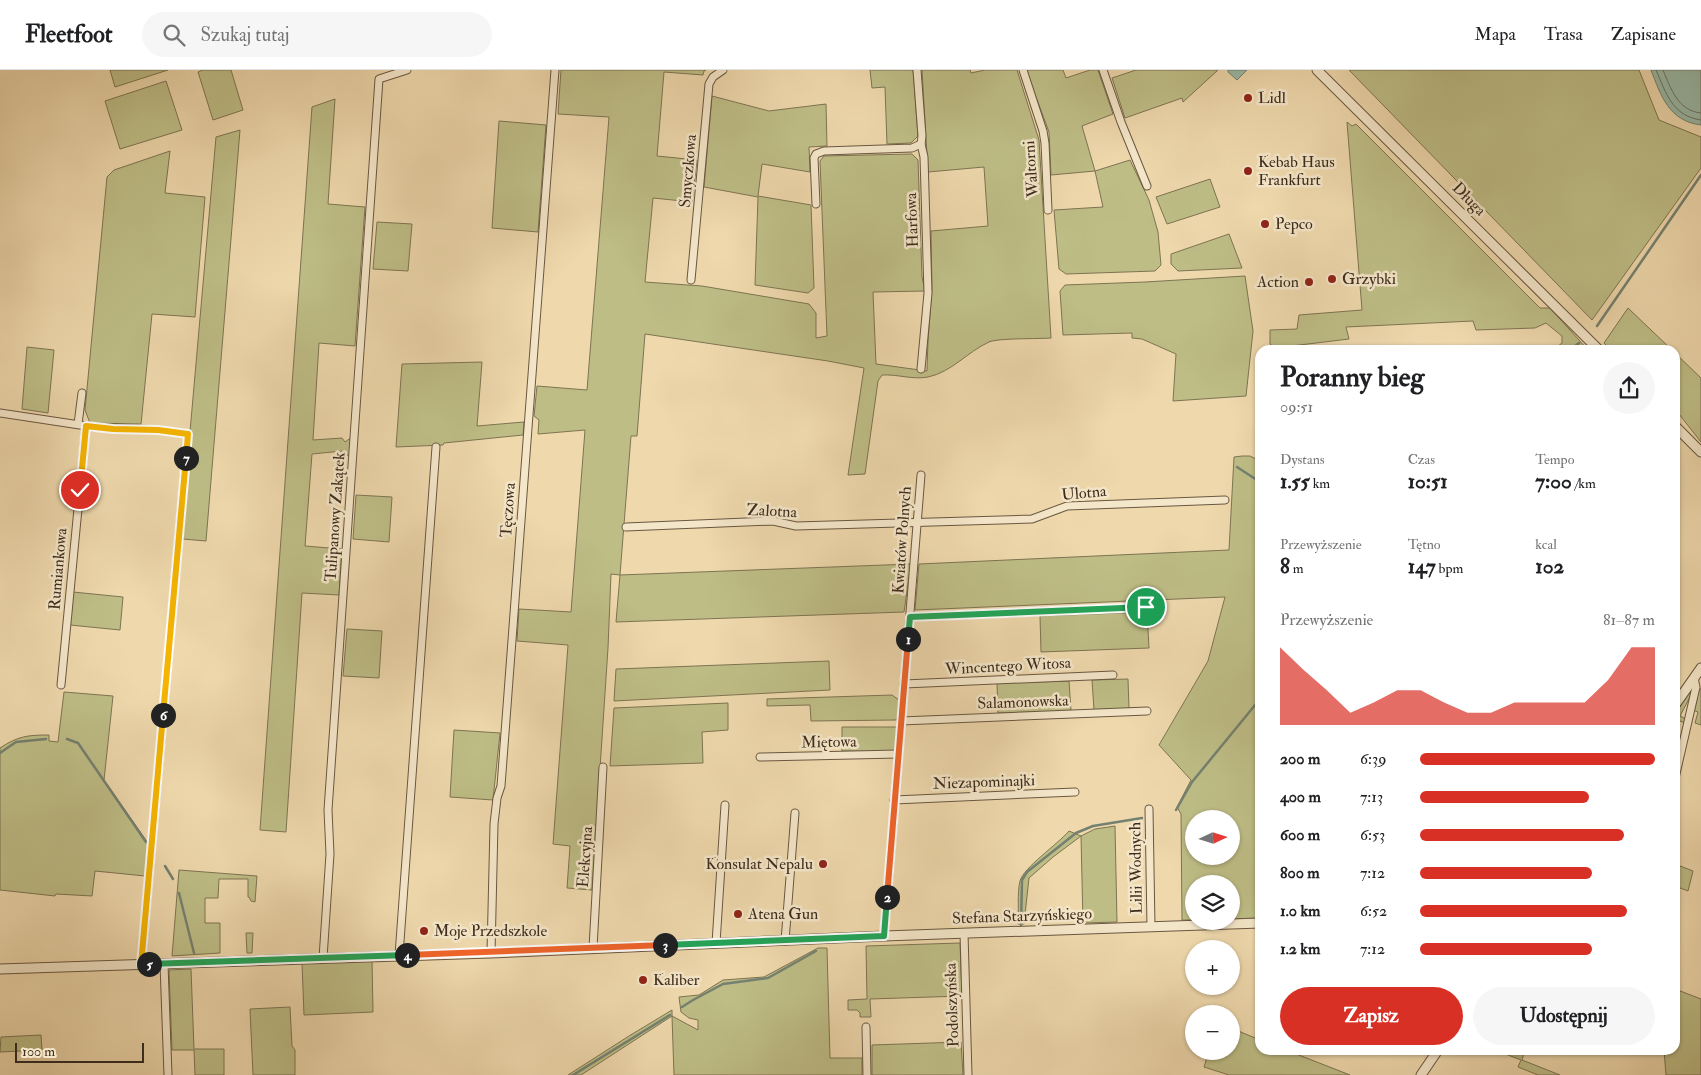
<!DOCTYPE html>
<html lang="pl">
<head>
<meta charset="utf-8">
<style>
	:root { --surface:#fff; --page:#f6f6f6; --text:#202124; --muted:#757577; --line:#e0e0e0; --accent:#d93025 }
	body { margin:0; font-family:"IM FELL Double Pica",serif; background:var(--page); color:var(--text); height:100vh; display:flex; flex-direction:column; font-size:19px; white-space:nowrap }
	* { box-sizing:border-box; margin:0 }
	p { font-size:16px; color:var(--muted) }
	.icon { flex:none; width:28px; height:28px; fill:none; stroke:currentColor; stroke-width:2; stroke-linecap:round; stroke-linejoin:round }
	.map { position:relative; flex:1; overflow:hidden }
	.details { position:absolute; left:1255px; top:275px; width:425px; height:710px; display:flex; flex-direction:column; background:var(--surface); border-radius:15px; box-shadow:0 1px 4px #0004 }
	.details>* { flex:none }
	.needle { width:32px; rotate:86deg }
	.tools { position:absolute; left:1185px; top:740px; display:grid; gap:10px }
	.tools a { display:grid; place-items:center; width:55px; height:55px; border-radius:50%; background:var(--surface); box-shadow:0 1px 4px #0004; font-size:25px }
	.scale { position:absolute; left:15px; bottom:12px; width:129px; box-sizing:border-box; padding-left:5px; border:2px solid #3e2c1d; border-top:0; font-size:14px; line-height:18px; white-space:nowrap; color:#3e2c1d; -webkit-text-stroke:4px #f4e6c9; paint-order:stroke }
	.pin { position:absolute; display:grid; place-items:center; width:42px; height:42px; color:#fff; margin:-21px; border:2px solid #fff; border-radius:50%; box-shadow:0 1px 5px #0007 }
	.km { position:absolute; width:25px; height:25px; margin:-12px; border-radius:50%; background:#222; color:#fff; font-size:14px; line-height:25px; text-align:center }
	.round { display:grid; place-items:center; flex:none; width:52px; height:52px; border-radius:26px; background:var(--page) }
	.head { display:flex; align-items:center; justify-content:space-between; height:85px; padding:0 25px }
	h1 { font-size:28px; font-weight:700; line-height:38px }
	.figures { display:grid; grid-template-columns:repeat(3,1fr); gap:8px; height:85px; padding:5px 25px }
	.figures div { display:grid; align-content:center }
	.figures b { font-size:21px; font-weight:700 }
	.figures small { font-size:14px; font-weight:400 }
	.figures p { font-size:14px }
	.chart { height:140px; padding:10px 25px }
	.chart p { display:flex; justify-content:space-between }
	.chart svg { width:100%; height:90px; margin-top:5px; fill:var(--accent); opacity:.7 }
	.button { display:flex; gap:10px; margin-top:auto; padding:10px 25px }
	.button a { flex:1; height:58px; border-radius:30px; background:var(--accent); color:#fff; font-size:20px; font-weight:700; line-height:58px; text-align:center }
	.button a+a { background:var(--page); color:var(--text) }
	ul { padding:0 25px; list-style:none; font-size:16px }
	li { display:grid; grid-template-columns:80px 60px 1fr; align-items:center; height:38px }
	li i { height:12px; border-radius:6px; background:var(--accent) }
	header { display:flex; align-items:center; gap:30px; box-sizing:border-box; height:70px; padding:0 25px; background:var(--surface); border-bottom:1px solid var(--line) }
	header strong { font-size:24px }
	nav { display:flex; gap:28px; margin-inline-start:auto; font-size:18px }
	.search { width:350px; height:45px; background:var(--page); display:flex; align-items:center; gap:12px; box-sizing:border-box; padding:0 18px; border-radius:28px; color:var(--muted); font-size:19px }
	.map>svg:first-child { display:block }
</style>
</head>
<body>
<header>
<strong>Fleetfoot</strong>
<div class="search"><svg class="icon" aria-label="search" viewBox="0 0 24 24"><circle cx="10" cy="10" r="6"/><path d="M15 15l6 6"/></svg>Szukaj tutaj</div>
<nav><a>Mapa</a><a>Trasa</a><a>Zapisane</a></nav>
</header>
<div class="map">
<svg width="1701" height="1005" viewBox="0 0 1701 1005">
	<rect width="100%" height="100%" fill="#eed8ac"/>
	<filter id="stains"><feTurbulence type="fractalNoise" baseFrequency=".004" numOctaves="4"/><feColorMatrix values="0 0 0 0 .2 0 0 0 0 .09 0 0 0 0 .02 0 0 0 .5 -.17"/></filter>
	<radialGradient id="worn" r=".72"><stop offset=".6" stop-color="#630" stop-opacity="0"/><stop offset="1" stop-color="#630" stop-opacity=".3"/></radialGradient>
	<g fill="#bebd86" stroke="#7e7452" fill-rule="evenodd">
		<path d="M110 0H168L115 17Z"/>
		<path d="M203 0H231L243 40 213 50 198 2Z"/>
		<path d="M561 0H706L704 1 703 5 664 2 657 86 697 90 692 132 653 128 645 212 702 216 809 234 816 243V268L827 266 820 91 824 86 912 84 918 90 922 207 925 221 873 222 876 294 927 301 928 271 932 218 931 161 988 156 984 97 928 102 922 0H970L971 3 985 0H1017L1039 70 1051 268C1038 269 998 268 989 272 967 282 952 302 928 307 913 310 897 304 882 305L878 311 865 404 848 405 864 298 828 291 645 264 637 366H631L620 505 911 494 904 542 616 552 620 505 611 504 608 578 592 820 567 818 570 776 553 774 568 575 517 571 519 539 571 542 585 360 538 364 539 350 534 346 537 316 587 320 609 47 558 44Z"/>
		<path d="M870 0H913L918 66 911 73 887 74 885 17 872 18Z"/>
		<path d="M1026 0H1063L1066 8 1090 0H1098L1113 44 1082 56 1095 101 1130 90 1149 130 1158 162 1161 195 1155 201 1066 204 1059 199 1054 140 1103 137 1095 101 1051 105 1049 62Z"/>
		<path d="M1136 0H1218L1183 32 1182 28 1125 48 1112 8Z"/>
		<path d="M1349 0H1639L1659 50 1701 67V98L1592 250Z"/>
		<path d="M166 11 182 60 120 79 105 31Z"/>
		<path d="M712 26 769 41 826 34 827 76 809 77 810 102 762 94 758 126 811 135 814 218 808 223 755 215 758 127 704 117Z"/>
		<path d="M335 29 328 134 365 137 355 276 319 273 313 370 342 368 345 372 352 367 350 387 342 381 312 384 305 476 342 479 339 525 302 523 286 762 260 760 312 37Z"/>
		<path d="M499 51 546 55 538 162 492 158Z"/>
		<path d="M1347 52 1352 56 1356 54 1540 238H1550L1588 280H1553L1562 273V266L1546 253 1535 258 1476 260 1473 251 1346 257 1349 269 1275 278 1270 274V260L1297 259 1299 245 1362 240Z"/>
		<path d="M240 60 206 471 183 469 189 373 216 67Z"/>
		<path d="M170 81 165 123 205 127 195 247 152 244 141 354 90 353 85 340 107 107 114 100Z"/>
		<path d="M1210 109 1220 137 1167 154 1156 127Z"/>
		<path d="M377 152 412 154 408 201 373 199Z"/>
		<path d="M1229 164 1242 198 1178 201 1171 194V184Z"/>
		<path d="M1245 206 1253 261 1246 326 1173 331 1176 284 1142 269 1132 268V263L1063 265 1060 221 1065 215 1145 212Z"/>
		<path d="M1628 238 1672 280H1611L1604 273Z"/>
		<path d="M27 277 54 280 48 343 22 339Z"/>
		<path d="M1675 283 1701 308V372L1675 339Z"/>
		<path d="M482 292 477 356 524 352 523 365 444 373 443 375 396 377 402 294Z"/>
		<path d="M1242 386H1250L1260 391V848L1231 849V814H1194V850H1182L1181 744 1177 737 1191 710 1159 675 1208 591 1225 527 915 540 919 494 1229 480 1234 387ZM1194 749H1231V786H1194Z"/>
		<path d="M356 425 392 427 389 472 353 469Z"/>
		<path d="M73 522 123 527 120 560 70 555Z"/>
		<path d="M1147 542 1149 578 1041 582 1040 546Z"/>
		<path d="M347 559 382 561 379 608 343 606Z"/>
		<path d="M829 591 830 620 614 631 616 599Z"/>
		<path d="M1128 609 1129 639 1094 640 1092 610Z"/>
		<path d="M1069 611 1071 641 998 643 997 613Z"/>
		<path d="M1699 619H1701V655L1695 653 1698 642 1693 640Z"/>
		<path d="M64 622 113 626 104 710 148 773 145 806 95 801 92 826 56 824 55 826 0 820V678C18 666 28 665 49 665V671L58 672Z"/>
		<path d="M1690 622 1692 623 1680 646 1686 649 1685 653 1675 649V644Z"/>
		<path d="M892 625 899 630 898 646 896 650 811 651 810 635 767 636V629Z"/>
		<path d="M728 633V660L702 662 703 693 610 696 614 638Z"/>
		<path d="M842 657H897L895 682 842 681Z"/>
		<path d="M454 660 500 663 493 730 450 727Z"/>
		<path d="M1115 756 1117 852 1083 853 1081 766 1053 787 1029 808 1024 854H1018C1019 843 1017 822 1020 811 1023 798 1058 774 1069 761L1081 766 1095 759Z"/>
		<path d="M1675 794 1693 801 1688 821 1675 816Z"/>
		<path d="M179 800 257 806 255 832 251 831 249 827H248V809H219L218 828H205V853H220V883L172 886Z"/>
		<path d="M246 863H253L252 883H247Z"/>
		<path d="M960 873 962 926 870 929 871 947H860V943L857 940H848V930L867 929 866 876Z"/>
		<path d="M818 878H827L830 988H862V1005H674L672 946 581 1005H568L629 966 672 940V946L698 960V950L689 948 681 942 679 927 699 925 723 910 764 907Z"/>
		<path d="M372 891 373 942 304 945 302 893Z"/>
		<path d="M191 899 194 979H224V1005H195L194 980H172L169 900Z"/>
		<path d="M1675 919 1701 929V1005H1666L1664 980H1675Z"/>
		<path d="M290 937 292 976 295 980V1005H253L250 939Z"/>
		<path d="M1231 958 1260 970V980H1286L1350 1005H1229L1204 997 1209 981H1231Z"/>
		<path d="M41 965 42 980 0 982 1 967Z"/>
		<path d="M961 972 963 1005H872V975Z"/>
		<path d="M1495 980H1525L1522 990 1560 1005H1538L1518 997 1521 990Z"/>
	</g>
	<g fill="#99baa8" stroke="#758170">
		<path d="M1228 0H1247L1237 10 1228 2Z"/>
		<path d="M1651 0H1701V55C1669 51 1661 26 1651 0Z"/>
	</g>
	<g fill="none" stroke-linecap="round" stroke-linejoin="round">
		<g stroke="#6c7362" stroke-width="1">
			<path d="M1656 0C1666 23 1672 46 1701 50"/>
			<path d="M1663 0C1671 19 1678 41 1701 43"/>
		</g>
		<g stroke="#758170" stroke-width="2.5">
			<path d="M1597 256 1701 105"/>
			<path d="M1570 280 1579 273"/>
			<path d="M1237 397 1260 412"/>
			<path d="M67 669 78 673 146 772"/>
			<path d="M0 683 16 672 46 669"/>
			<path d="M1176 740 1192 712 1260 629"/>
			<path d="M165 796 173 809"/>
			<path d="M179 823 194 883"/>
			<path d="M1021 855 1022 810 1027 802 1076 763 1093 756 1142 748"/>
			<path d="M682 937 693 930 723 914 768 908 816 881"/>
			<path d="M573 1005 670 945"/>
		</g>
		<defs>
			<g id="minor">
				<path d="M917 0 922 66 921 74 924 87 928 223 921 299"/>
				<path d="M1023 0 1043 61 1045 73 1048 140"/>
				<path d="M1103 0 1121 52 1147 116"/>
				<path d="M816 134 814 88 816 84 824 81 912 78 921 74"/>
				<path d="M691 210 709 14 713 7 723 0"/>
				<path d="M0 343 93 357 158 360 188 364 141 895"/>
				<path d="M78 354 82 323"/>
				<path d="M626 457 773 451 796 456 1032 449 1067 436 1225 430"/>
				<path d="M910 547 1146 537"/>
				<path d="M904 614 1113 605"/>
				<path d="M61 615 86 356"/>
				<path d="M901 651 1147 641"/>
				<path d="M760 687 898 684"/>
				<path d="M1675 708 1696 617 1694 608"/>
				<path d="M894 730 1075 722"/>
				<path d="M1149 739 1151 857"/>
				<path d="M964 863 968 1005"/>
				<path d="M884 866 921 405"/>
				<path d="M785 871 795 743"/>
				<path d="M716 873 725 735"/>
				<path d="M593 878 603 697"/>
				<path d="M491 883 494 754 497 728 501 716 555 0"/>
				<path d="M399 885 436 377"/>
				<path d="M323 888 330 784 328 740 379 9 407 0"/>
				<path d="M164 894 168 1005"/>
				<path d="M866 957 867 1005"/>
			</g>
			<g id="tertiary">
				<path d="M1317 0 1599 280"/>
				<path d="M1675 356 1701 382"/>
				<path d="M1675 635 1701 598"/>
				<path d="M0 899 491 883 884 866 1260 853"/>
				<path d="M1421 1005 1438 980"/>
			</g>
		</defs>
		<use href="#minor" stroke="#6a5741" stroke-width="9"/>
		<use href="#tertiary" stroke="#6a5741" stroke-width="11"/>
		<use href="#minor" stroke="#f4e6c9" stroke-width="7"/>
		<use href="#tertiary" stroke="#f4e6c9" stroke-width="9"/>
	</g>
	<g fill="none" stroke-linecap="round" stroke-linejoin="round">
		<defs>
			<path id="split-1" d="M908 569 910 547 1146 537"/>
			<path id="split-2" d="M887 827 908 569"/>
			<path id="split-3" d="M665 875 884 866 887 827"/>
			<path id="split-4" d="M407 885 665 875"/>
			<path id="split-5" d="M149 894 407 885"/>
			<path id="split-6" d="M149 894 141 895 163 645"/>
			<path id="split-7" d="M163 645 186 388"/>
			<path id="split-8" d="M80 420 86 356 113 359 158 360 188 364 186 388"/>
		</defs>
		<use href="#split-1" stroke="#fff" stroke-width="10"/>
		<use href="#split-2" stroke="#fff" stroke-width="10"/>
		<use href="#split-3" stroke="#fff" stroke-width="10"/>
		<use href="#split-4" stroke="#fff" stroke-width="10"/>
		<use href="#split-5" stroke="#fff" stroke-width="10"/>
		<use href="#split-6" stroke="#fff" stroke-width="10"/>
		<use href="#split-7" stroke="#fff" stroke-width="10"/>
		<use href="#split-8" stroke="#fff" stroke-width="10"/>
		<use href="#split-1" stroke="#22a559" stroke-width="6"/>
		<use href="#split-2" stroke="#f0652b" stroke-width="6"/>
		<use href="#split-3" stroke="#22a559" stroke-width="6"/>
		<use href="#split-4" stroke="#f0652b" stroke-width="6"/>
		<use href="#split-5" stroke="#22a559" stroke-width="6"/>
		<use href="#split-6" stroke="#f5b400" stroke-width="6"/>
		<use href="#split-7" stroke="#f5b400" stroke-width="6"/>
		<use href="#split-8" stroke="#f5b400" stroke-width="6"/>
	</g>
	<g fill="#8f2418" stroke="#f4e6c9" stroke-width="2">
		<circle cx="1248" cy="28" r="5"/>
		<circle cx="1248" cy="101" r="5"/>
		<circle cx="1265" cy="154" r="5"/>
		<circle cx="1332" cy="209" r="5"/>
		<circle cx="1309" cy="212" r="5"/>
		<circle cx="823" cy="794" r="5"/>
		<circle cx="738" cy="844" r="5"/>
		<circle cx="424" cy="861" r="5"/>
		<circle cx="643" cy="910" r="5"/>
	</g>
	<g text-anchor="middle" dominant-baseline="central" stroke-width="5" stroke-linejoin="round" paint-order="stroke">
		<g font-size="16" fill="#3e2c1d" stroke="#f4e6c9" text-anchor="start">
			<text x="1258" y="28">Lidl</text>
			<text x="1258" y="92">Kebab Haus<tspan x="1258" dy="18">Frankfurt</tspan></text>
			<text x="1275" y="154">Pepco</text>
			<text x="1342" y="209">Grzybki</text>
			<text x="1299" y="212" text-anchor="end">Action</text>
			<text x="813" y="794" text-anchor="end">Konsulat Nepalu</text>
			<text x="748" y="844">Atena Gun</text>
			<text x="434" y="861">Moje Przedszkole</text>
			<text x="653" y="910">Kaliber</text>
		</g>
		<g font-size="16" fill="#3e2c1d" stroke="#f4e6c9">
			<text transform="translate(1031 99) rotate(-94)">Waltorni</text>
			<text transform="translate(688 101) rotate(-85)">Smyczkowa</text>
			<text transform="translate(1469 129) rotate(45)">Długa</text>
			<text transform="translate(912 150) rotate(-92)">Harfowa</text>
			<text transform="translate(1084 423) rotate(-5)">Ulotna</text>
			<text transform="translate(508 440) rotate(-86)">Tęczowa</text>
			<text transform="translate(772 441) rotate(3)">Zalotna</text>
			<text transform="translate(335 447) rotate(-86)">Tulipanowy Zakątek</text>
			<text transform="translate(902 470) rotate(-86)">Kwiatów Polnych</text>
			<text transform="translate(58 499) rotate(-85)">Rumiankowa</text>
			<text transform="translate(1008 596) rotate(-3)">Wincentego Witosa</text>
			<text transform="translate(1023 632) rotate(-2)">Salamonowska</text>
			<text transform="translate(829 672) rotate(-1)">Miętowa</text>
			<text transform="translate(984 712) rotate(-2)">Niezapominajki</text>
			<text transform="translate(585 787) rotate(-86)">Elekcyjna</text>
			<text transform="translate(1136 798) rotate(-91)">Lilii Wodnych</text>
			<text transform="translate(1022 846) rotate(-2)">Stefana Starzyńskiego</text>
			<text transform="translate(952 935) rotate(-92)">Podolszyńska</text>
		</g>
	</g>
	<rect width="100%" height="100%" filter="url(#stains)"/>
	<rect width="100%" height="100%" fill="url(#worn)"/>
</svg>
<div class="tools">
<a><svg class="needle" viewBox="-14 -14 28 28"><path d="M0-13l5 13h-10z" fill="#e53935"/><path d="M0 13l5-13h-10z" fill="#757577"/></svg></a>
<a><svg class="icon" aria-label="layers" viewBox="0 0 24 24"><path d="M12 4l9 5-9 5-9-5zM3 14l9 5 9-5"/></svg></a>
<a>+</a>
<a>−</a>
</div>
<div class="scale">100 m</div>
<div class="pin" style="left:1146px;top:537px;background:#1e9e55"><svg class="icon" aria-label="arrive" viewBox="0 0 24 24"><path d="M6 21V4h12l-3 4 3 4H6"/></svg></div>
<div class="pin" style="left:80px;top:420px;background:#d93025"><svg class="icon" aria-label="check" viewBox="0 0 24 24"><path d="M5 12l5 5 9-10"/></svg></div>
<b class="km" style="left:908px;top:569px">1</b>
<b class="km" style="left:887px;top:827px">2</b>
<b class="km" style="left:665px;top:875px">3</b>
<b class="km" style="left:407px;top:885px">4</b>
<b class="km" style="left:149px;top:894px">5</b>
<b class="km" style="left:163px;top:645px">6</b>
<b class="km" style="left:186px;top:388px">7</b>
<section class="details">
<div class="head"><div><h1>Poranny bieg</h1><p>09:51</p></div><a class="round"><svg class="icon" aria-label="share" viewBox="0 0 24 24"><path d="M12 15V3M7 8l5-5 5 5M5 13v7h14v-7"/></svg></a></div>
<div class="figures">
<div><p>Dystans</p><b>1.55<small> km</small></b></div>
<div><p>Czas</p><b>10:51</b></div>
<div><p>Tempo</p><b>7:00<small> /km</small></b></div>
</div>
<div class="figures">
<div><p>Przewyższenie</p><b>8<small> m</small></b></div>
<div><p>Tętno</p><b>147<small> bpm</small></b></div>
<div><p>kcal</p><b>102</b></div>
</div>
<div class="chart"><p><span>Przewyższenie</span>81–87 m</p>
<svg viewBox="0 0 160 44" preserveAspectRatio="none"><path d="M0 44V6L10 17L20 27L30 38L40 33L50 27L60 27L70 33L80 38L90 38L100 33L110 33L120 33L130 33L140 22L150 6L160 6V44z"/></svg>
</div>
<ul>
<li><b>200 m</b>6:39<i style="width:100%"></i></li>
<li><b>400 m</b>7:13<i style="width:72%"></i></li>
<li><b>600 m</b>6:53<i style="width:87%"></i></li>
<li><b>800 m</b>7:12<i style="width:73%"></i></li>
<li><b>1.0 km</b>6:52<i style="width:88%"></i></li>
<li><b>1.2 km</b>7:12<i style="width:73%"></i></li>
</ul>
<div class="button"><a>Zapisz</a><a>Udostępnij</a></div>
</section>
</div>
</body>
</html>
